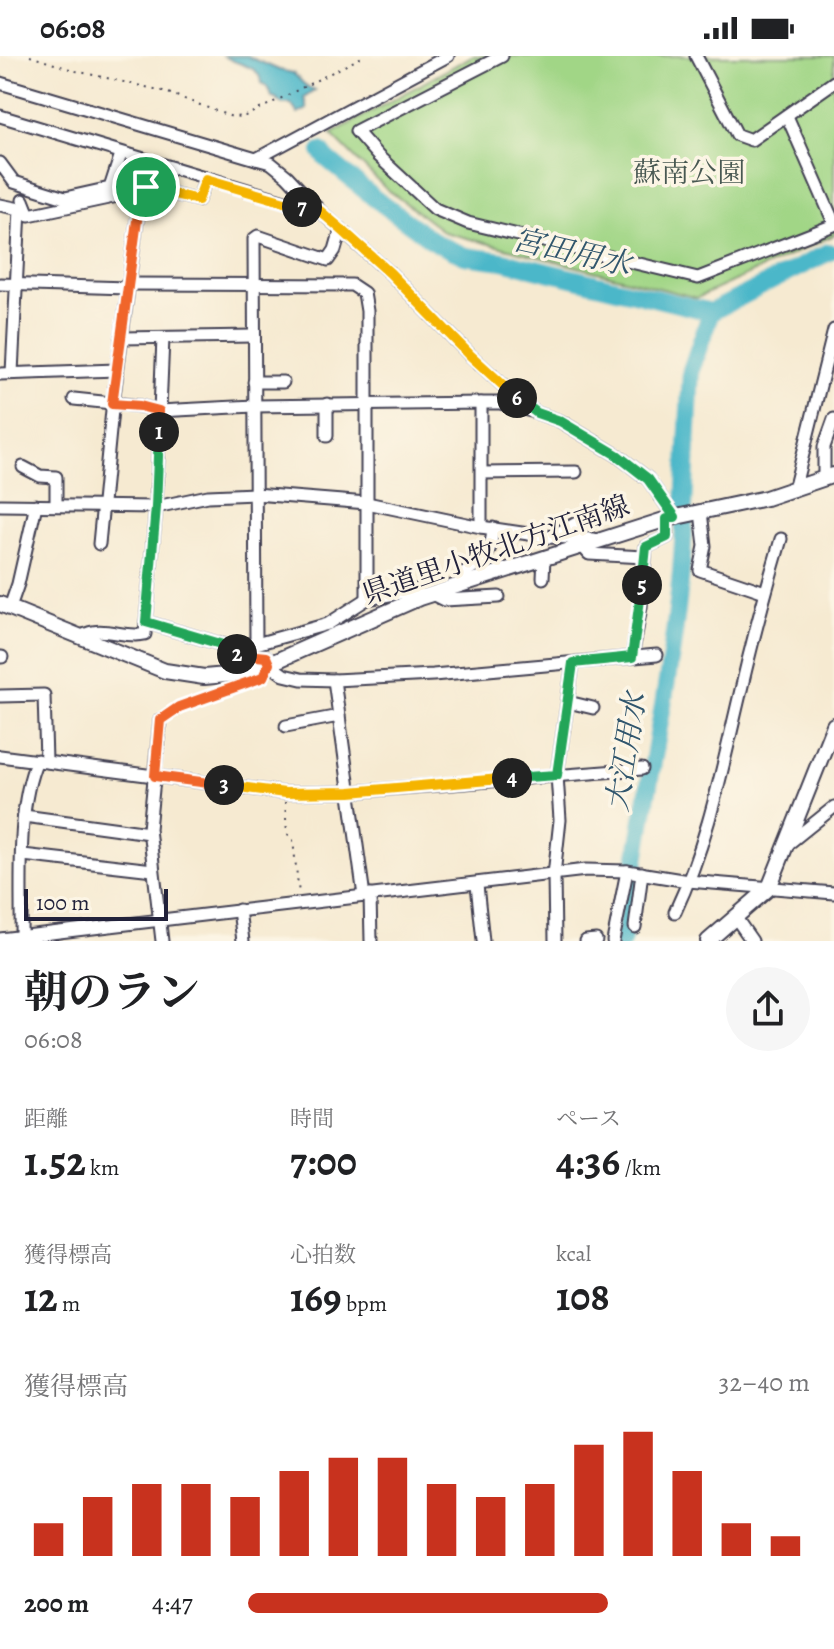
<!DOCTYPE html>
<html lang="ja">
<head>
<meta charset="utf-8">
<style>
	:root { --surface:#fff; --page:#f6f6f6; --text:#202124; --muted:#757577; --accent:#c8321e }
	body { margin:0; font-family:Alegreya,"Noto Serif JP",serif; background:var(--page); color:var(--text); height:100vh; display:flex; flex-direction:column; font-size:30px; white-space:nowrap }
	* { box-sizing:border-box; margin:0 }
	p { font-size:26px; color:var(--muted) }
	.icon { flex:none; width:44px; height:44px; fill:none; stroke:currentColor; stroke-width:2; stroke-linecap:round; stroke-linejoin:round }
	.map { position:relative; height:885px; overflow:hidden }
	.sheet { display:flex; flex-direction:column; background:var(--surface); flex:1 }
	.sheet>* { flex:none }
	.scale { position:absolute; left:24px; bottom:20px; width:144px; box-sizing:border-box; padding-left:8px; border:4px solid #22223b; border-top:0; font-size:22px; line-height:28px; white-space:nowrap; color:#22223b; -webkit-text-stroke:6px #fcf5e5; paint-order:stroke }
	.pin { position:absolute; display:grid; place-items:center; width:68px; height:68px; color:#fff; margin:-34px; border:4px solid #fff; border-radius:50%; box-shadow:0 2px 8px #0007 }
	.km { position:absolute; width:40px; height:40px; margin:-20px; border-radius:50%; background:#222; color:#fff; font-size:22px; line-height:40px; text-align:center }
	.round { display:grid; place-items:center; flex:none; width:84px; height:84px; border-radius:42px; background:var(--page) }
	.head { display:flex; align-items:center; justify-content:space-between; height:136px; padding:0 24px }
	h1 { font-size:44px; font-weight:700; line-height:60px }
	.figures { display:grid; grid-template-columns:repeat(3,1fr); gap:12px; height:136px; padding:8px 24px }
	.figures div { display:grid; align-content:center }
	.figures b { font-size:40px; font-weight:700 }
	.figures small { font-size:22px; font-weight:400 }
	.figures p { font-size:22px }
	.chart { height:224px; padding:16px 24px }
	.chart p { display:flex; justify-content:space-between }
	.chart svg { width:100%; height:144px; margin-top:8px; stroke:var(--accent); stroke-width:6 }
	ul { padding:0 24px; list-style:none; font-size:26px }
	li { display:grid; grid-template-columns:128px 96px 1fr; align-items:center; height:60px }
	li i { height:20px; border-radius:10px; background:var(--accent) }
	.status { display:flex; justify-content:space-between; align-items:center; height:56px; padding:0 40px; background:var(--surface); direction:ltr }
	.status svg { height:22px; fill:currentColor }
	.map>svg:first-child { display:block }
</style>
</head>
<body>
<div class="status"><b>06:08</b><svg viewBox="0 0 49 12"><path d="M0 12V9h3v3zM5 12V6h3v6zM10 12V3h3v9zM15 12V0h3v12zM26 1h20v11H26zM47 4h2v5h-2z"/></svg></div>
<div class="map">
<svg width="834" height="885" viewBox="0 0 834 885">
	<rect width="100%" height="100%" fill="#fcf5e5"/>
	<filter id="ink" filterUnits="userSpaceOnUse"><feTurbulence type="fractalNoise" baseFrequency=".0125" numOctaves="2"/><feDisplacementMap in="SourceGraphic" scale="16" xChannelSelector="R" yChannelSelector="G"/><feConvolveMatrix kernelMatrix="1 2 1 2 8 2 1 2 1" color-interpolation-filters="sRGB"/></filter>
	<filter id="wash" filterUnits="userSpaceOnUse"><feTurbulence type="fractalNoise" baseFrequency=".006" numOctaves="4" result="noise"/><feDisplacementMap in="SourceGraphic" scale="32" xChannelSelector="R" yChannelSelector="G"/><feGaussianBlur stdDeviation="1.8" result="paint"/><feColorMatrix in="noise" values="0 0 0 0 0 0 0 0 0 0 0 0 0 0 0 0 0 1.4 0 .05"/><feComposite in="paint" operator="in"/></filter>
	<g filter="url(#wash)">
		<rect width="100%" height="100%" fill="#f6ead1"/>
		<path fill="#a1d686" stroke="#627c60" stroke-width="2" d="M472 0H834V179L697 242 444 176 384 131 331 78Z"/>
		<path fill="#4cb7c9" stroke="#376c82" stroke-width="2" d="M224 0H247L279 14 293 17 307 31 315 34 304 42 307 53 298 58 291 48H282L276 42 272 41 267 31 262 27C257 7 238 10 224 0Z"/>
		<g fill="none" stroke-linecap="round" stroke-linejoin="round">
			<g stroke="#4cb7c9" stroke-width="18">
				<path d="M321 95 327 103 374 142 436 187 465 200 503 205 711 256 829 196"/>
				<path d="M684 450 691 314 711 256"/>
				<path d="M622 885 626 872C643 737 679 603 684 467"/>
			</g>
		</g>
	</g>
	<g filter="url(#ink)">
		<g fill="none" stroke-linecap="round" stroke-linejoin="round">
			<defs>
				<g id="minor">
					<path d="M502 0 356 75 378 100 435 153 468 167 698 222 834 169"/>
					<path d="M696 0 737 79 751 84 834 26"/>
					<path d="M0 27 256 103 448 0"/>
					<path d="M0 60 318 155"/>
					<path d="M787 60 834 167"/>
					<path d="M256 103 271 107 287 120 320 155 390 217 471 300 519 344 537 357 560 365 617 399 648 423 675 461"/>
					<path d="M0 107 14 126 65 142 110 132 121 98"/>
					<path d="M23 144 29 159 141 135"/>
					<path d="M0 149 20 153 12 317"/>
					<path d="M0 228 127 232"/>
					<path d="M127 228 352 229 364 237 367 255V543"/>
					<path d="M121 282 254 280"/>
					<path d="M163 282 156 451 146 566 224 589 230 598 266 601 269 608 284 619 301 623 334 624 433 619 657 599"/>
					<path d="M0 318 117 314"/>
					<path d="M254 326H283"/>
					<path d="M74 343 140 350 159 355 254 350 481 347V471"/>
					<path d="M481 347H500L531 355"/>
					<path d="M327 348V380"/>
					<path d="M23 411 40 420 56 421V448"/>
					<path d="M482 417 576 416"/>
					<path d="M824 423V391L834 363"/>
					<path d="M794 434 834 274"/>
					<path d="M0 449 156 451 208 440 255 438 367 447 481 471 549 481 594 483"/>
					<path d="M701 456 705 490 700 514 765 536"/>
					<path d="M550 481 586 462"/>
					<path d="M99 488 112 354 141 135 146 131 198 144 206 123"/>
					<path d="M582 490 589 498 644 501"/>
					<path d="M543 522 544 502"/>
					<path d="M460 529 462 518C486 503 491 501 493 472"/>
					<path d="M432 538 444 544 499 541"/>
					<path d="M10 551 18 528 36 449"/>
					<path d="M82 580C102 568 123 583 145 578L146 566"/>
					<path d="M256 588 328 568 367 543 417 534 419 542"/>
					<path d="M224 589 256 588 254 183 258 180 328 204 335 194 341 173"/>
					<path d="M0 601H2"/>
					<path d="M632 601 641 551 646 491 667 481V463"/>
					<path d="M334 624 364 840"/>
					<path d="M0 640 44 639 46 705"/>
					<path d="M568 646 593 652"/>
					<path d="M160 664 149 773 162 885"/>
					<path d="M286 670 339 660"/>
					<path d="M0 700 285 737 350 736 642 713"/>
					<path d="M24 760 149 777"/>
					<path d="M788 788 834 751"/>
					<path d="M23 799 153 814"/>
					<path d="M477 829 483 885"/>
					<path d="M370 839 371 885"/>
					<path d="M239 854 243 885"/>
					<path d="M675 856C708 786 722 713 740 638 752 586 766 534 781 483"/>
					<path d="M736 862 752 885"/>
					<path d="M635 871 642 817"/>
					<path d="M21 881C22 827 16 753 37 704"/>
					<path d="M0 883 586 814 627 815 688 825 834 837"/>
					<path d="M555 885 554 819 560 764 557 719 573 607"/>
					<path d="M586 885 596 884"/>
					<path d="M613 885 627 815"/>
				</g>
				<g id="major">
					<path d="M0 548 165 615 204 621 238 618 269 608 419 542 667 463 766 442 834 419"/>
					<path d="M708 885 769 832 834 669"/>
				</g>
			</defs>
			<use href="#minor" stroke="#424052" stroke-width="15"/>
			<use href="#major" stroke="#424052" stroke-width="18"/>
			<g stroke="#424052" stroke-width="2" stroke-dasharray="2 6" stroke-linecap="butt">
				<path d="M30 0 76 15 163 35 232 61 245 60 266 50 364 0"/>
				<path d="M169 657 179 651 234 631"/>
				<path d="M285 746 287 777 293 784 299 838"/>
			</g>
			<use href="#minor" stroke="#fff" stroke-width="11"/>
			<use href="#major" stroke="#fff" stroke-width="14"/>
		</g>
	</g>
	<g fill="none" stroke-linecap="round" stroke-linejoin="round" filter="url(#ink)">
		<defs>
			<path id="split-1" d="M146 131 141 135 112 348 140 350 159 355V376"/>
			<path id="split-2" d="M159 376 156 451 146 566 224 589 230 598H237"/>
			<path id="split-3" d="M224 729 155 720 160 664 179 651 263 621 269 608 266 601 237 598"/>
			<path id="split-4" d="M224 729 285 737 350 736 512 722"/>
			<path id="split-5" d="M512 722 557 719 573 607 632 601 642 529"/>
			<path id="split-6" d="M517 342 537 357 560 365 617 399 648 423 675 461 667 463V481L646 491 642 529"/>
			<path id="split-7" d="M302 151 320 155 341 173 390 217 471 300 517 342"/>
			<path id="split-8" d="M146 131 198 144 206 123 302 151"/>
		</defs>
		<use href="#split-1" stroke="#fff" stroke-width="16"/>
		<use href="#split-2" stroke="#fff" stroke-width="16"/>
		<use href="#split-3" stroke="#fff" stroke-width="16"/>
		<use href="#split-4" stroke="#fff" stroke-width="16"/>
		<use href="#split-5" stroke="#fff" stroke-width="16"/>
		<use href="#split-6" stroke="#fff" stroke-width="16"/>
		<use href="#split-7" stroke="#fff" stroke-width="16"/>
		<use href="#split-8" stroke="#fff" stroke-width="16"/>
		<use href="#split-1" stroke="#f0652b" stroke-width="10"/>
		<use href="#split-2" stroke="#22a559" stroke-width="10"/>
		<use href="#split-3" stroke="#f0652b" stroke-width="10"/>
		<use href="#split-4" stroke="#f5b400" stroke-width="10"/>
		<use href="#split-5" stroke="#22a559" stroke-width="10"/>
		<use href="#split-6" stroke="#22a559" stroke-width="10"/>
		<use href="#split-7" stroke="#f5b400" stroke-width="10"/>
		<use href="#split-8" stroke="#f5b400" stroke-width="10"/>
	</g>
	<g text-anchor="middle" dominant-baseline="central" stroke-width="7" stroke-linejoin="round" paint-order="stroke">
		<g font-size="28" fill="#485852" stroke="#fcf5e5">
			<text x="689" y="117">蘇南公園</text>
		</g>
		<g font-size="28" fill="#22223b" stroke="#fcf5e5">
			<text transform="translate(496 494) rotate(-19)">県道里小牧北方江南線</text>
		</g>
		<g font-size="30" font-style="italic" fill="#31566d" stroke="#fcf5e5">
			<text transform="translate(572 196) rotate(13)">宮田用水</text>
			<text transform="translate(626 696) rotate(-81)">大江用水</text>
		</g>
	</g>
</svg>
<div class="scale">100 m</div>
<div class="pin" style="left:146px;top:131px;background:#1e9e55"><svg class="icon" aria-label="arrive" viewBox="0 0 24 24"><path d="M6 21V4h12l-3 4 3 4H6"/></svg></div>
<b class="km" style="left:159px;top:376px">1</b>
<b class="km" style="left:237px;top:598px">2</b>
<b class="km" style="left:224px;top:729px">3</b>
<b class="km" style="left:512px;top:722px">4</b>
<b class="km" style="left:642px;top:529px">5</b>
<b class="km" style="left:517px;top:342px">6</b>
<b class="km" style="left:302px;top:151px">7</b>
</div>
<section class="sheet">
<div class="head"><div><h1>朝のラン</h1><p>06:08</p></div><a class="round"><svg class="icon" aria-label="share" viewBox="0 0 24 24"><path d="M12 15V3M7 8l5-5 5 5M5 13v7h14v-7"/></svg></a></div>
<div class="figures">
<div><p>距離</p><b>1.52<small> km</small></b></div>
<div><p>時間</p><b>7:00</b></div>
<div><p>ペース</p><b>4:36<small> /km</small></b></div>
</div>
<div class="figures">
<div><p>獲得標高</p><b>12<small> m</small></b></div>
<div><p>心拍数</p><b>169<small> bpm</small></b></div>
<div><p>kcal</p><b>108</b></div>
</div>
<div class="chart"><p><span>獲得標高</span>32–40 m</p>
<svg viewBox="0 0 160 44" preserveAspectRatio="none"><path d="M5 44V34M15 44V26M25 44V22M35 44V22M45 44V26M55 44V18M65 44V14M75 44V14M85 44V22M95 44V26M105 44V22M115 44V10M125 44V6M135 44V18M145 44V34M155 44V38"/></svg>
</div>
<ul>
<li><b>200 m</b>4:47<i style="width:64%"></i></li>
</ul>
</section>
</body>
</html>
